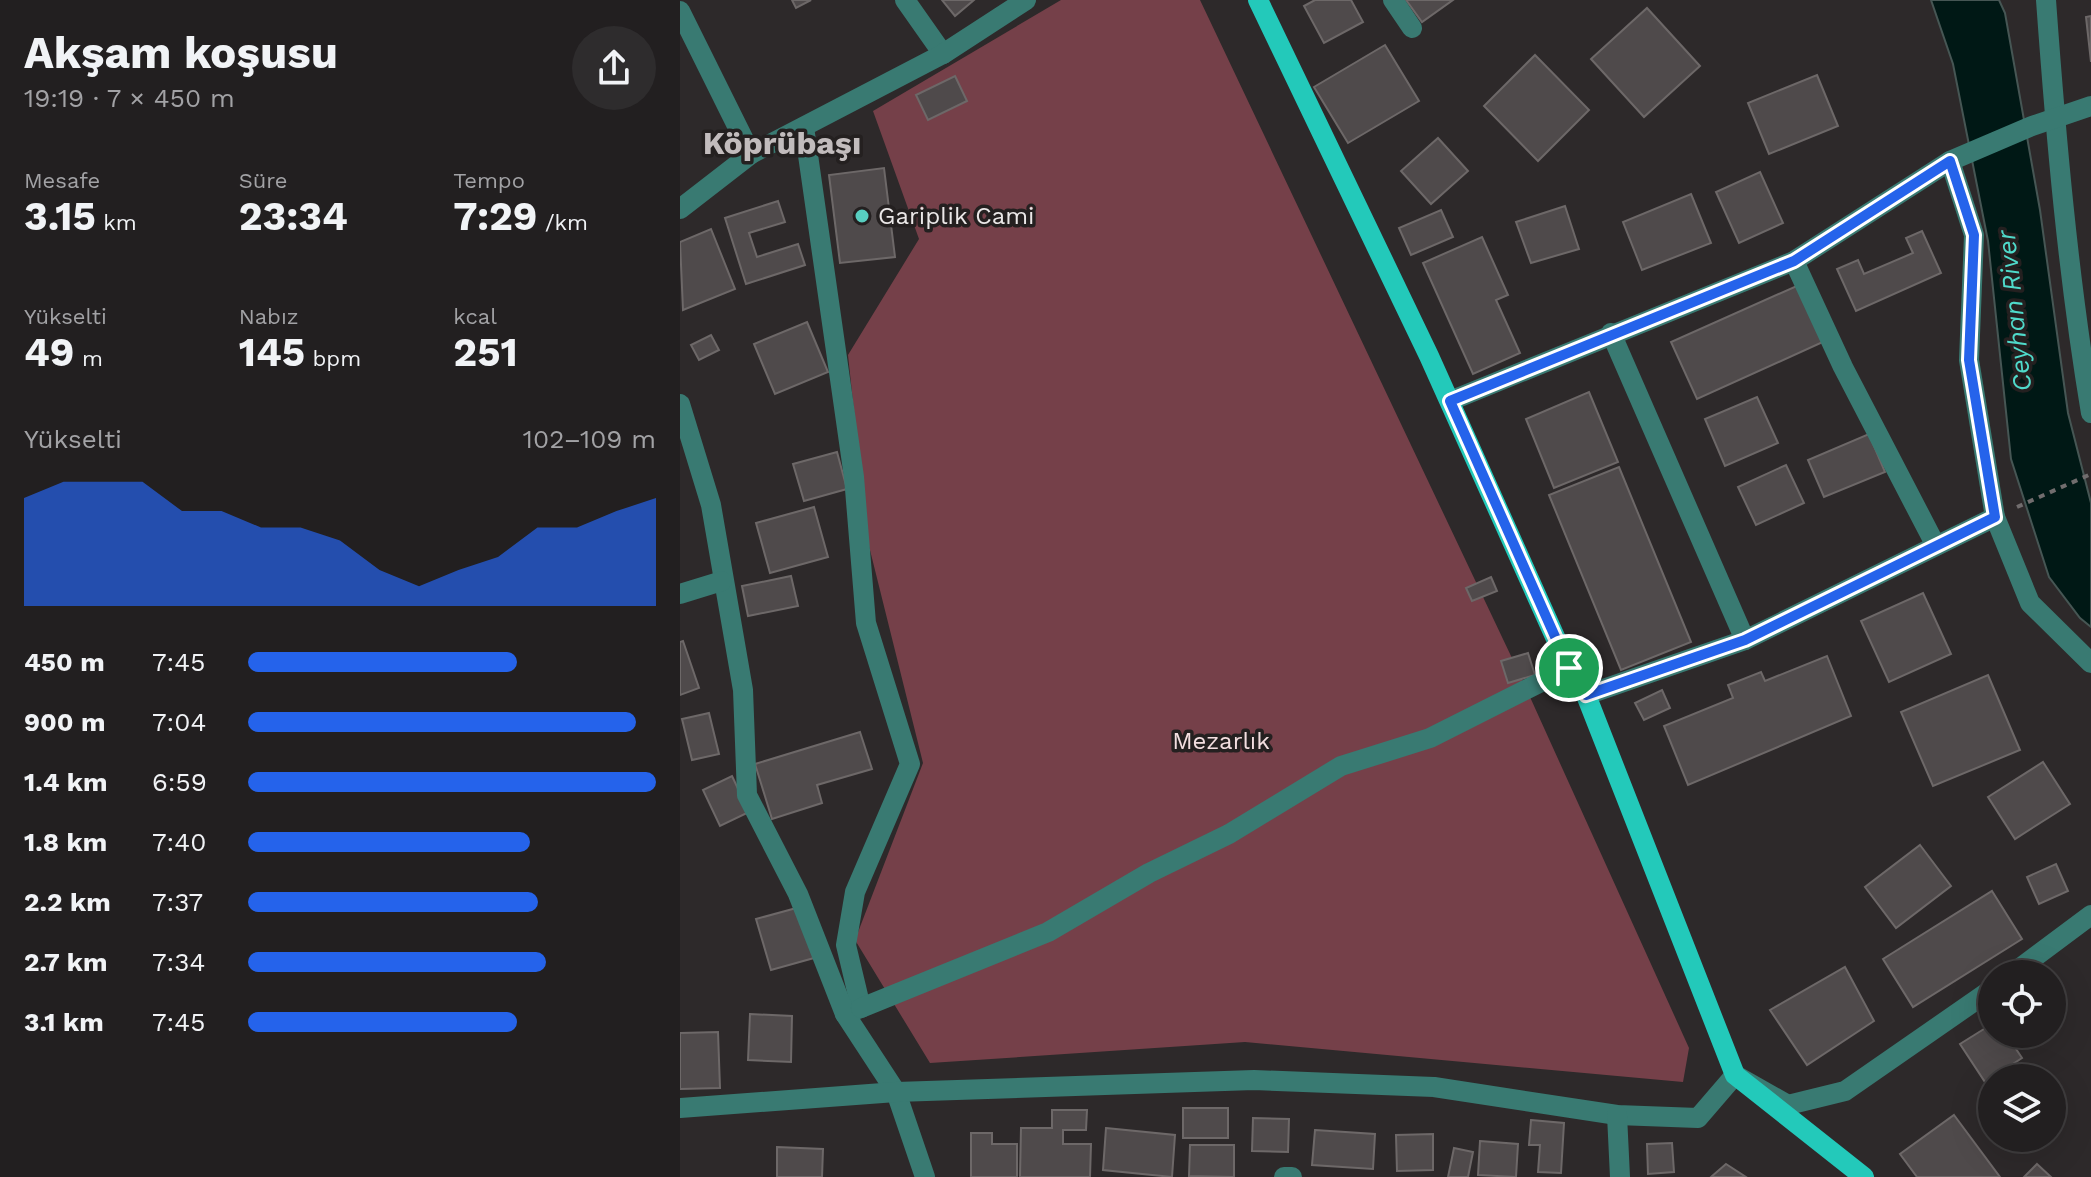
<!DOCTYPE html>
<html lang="tr">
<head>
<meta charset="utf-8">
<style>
	:root { --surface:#221f20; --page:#2e2c2d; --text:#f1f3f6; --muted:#a2a2a5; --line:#3f3d3e; --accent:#2563eb }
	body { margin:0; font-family:"Work Sans",sans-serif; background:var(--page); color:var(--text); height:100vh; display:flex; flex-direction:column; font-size:30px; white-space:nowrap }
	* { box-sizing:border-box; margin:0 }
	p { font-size:26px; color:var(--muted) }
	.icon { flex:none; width:44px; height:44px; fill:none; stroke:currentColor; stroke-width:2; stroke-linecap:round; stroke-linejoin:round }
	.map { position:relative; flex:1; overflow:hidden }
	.panel { display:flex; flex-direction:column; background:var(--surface); width:680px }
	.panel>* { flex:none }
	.buttons { position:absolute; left:1298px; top:960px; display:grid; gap:16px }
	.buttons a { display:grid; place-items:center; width:88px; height:88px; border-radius:50%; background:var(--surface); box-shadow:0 8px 32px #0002,0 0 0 2px var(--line); font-size:40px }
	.pin { position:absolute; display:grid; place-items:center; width:68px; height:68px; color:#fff; margin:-34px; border:4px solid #fff; border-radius:50%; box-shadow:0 2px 8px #0007 }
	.round { display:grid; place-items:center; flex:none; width:84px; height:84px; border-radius:42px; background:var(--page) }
	.summary { display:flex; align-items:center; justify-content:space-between; height:136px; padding:0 24px }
	h1 { font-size:44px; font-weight:700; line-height:60px }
	.metrics { display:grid; grid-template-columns:repeat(3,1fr); gap:12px; height:136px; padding:8px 24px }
	.metrics div { display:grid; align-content:center }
	.metrics b { font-size:40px; font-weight:700 }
	.metrics small { font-size:22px; font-weight:400 }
	.metrics p { font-size:22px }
	.chart { height:224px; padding:16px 24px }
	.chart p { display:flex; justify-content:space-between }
	.chart svg { width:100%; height:144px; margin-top:8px; fill:var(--accent); opacity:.7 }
	ul { padding:0 24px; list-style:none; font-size:26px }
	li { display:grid; grid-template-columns:128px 96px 1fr; align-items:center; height:60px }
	li i { height:20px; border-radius:10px; background:var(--accent) }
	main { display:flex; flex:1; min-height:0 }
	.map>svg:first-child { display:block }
</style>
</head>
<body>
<main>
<section class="panel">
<div class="summary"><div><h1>Akşam koşusu</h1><p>19:19 · 7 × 450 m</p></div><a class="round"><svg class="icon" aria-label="share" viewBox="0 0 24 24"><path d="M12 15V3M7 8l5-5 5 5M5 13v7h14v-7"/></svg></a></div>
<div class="metrics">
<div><p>Mesafe</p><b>3.15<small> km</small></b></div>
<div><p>Süre</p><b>23:34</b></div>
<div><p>Tempo</p><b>7:29<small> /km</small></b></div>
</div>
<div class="metrics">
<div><p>Yükselti</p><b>49<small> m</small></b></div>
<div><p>Nabız</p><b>145<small> bpm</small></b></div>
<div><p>kcal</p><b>251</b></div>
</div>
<div class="chart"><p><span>Yükselti</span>102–109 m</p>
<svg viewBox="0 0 160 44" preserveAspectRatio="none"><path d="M0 44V11L10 6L20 6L30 6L40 15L50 15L60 20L70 20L80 24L90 33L100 38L110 33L120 29L130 20L140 20L150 15L160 11V44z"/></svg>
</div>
<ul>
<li><b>450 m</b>7:45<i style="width:66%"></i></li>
<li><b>900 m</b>7:04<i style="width:95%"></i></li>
<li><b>1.4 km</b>6:59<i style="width:100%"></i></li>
<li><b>1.8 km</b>7:40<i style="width:69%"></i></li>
<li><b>2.2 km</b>7:37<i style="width:71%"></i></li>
<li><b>2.7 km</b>7:34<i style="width:73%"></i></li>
<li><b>3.1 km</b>7:45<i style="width:66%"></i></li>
</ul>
</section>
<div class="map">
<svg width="1411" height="1177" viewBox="0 0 1411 1177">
	<rect width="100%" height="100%" fill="#2d292a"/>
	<path fill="#754049" d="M381 0H520L840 675 1009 1048 1003 1082 565 1042 250 1063 175 940 243 763 188 542 168 355 239 239 193 111Z"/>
	<path fill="#001815" stroke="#465654" stroke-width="2" d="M1251 0H1319L1325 13 1360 210 1388 413 1411 503V627L1400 618 1369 577 1331 459 1308 241 1273 64Z"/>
	<g fill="#4f4a4b" stroke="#6d6868" stroke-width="2">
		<path d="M112 0H131L116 8Z"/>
		<path d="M262 0H294L275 16Z"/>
		<path d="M635 0H671L683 22 644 43 624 6Z"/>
		<path d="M726 0H773L742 22Z"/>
		<path d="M967 8 1020 66 964 117 911 59Z"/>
		<path d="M1411 16V62L1406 17Z"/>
		<path d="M705 45 739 101 668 143 634 87Z"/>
		<path d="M855 55 909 110 858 161 804 106Z"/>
		<path d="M1137 75 1158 126 1089 154 1068 103Z"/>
		<path d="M275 76 287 101 248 120 236 95Z"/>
		<path d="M758 138 788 171 751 204 721 171Z"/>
		<path d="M204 168 215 257 160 263 149 175Z"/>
		<path d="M1080 172 1103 223 1059 243 1036 192Z"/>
		<path d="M1011 194 1031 243 962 270 943 222Z"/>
		<path d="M98 201 105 222 69 233 77 257 118 244 125 265 66 284 45 218Z"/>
		<path d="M885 206 899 249 851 263 836 222Z"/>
		<path d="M761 210 773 237 731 255 719 228Z"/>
		<path d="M31 229 55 289 3 310 0 242Z"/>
		<path d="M1242 231 1261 273 1176 311 1157 269 1178 260 1184 274 1233 253 1226 238Z"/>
		<path d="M802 237 828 295 816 300 840 353 793 374 743 263Z"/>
		<path d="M1119 285 1145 341 1017 399 991 342Z"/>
		<path d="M127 322 148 372 95 394 74 344Z"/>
		<path d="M31 335 39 350 19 360 11 345Z"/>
		<path d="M909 392 938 462 874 488 846 419Z"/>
		<path d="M1077 397 1098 443 1045 466 1025 419Z"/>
		<path d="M1189 434 1205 472 1144 497 1128 460Z"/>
		<path d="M157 452 167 489 124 501 113 464Z"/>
		<path d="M1106 465 1124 503 1076 525 1058 487Z"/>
		<path d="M939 467 1011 642 941 670 869 495Z"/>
		<path d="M134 507 148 557 90 573 76 523Z"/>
		<path d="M111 576 118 606 68 616 62 586Z"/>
		<path d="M811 577 817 591 792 601 786 588Z"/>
		<path d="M1243 593 1271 654 1209 682 1181 621Z"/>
		<path d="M3 641 19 688 0 695V642Z"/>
		<path d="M848 653 855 675 828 683 821 661Z"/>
		<path d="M1147 656 1171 716 1008 785 984 726 1053 698 1048 685 1081 672 1085 681Z"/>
		<path d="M1308 675 1340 750 1253 786 1221 712Z"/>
		<path d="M982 690 990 708 964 720 955 703Z"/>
		<path d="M29 713 39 754 12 760 2 719Z"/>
		<path d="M180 732 192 769 137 785 142 803 92 819 75 764Z"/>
		<path d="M1363 762 1390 804 1335 839 1308 797Z"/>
		<path d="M52 776 69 812 40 826 23 790Z"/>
		<path d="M1240 845 1271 886 1216 928 1185 887Z"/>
		<path d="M1376 864 1388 891 1359 904 1347 877Z"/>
		<path d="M1312 891 1342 939 1233 1007 1203 959Z"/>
		<path d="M120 907 134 958 91 970 76 919Z"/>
		<path d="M1165 967 1194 1021 1127 1065 1090 1010Z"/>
		<path d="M70 1014 112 1016 111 1062 68 1060Z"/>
		<path d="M1312 1024V1034H1326L1342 1058 1305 1082 1280 1044Z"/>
		<path d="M38 1032 40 1088 0 1089V1033Z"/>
		<rect x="503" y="1108" width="45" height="30"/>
		<path d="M372 1110H407L406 1130H383V1144H411L410 1177H340L341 1128H372Z"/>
		<path d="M1274 1115 1320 1177H1237L1220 1154Z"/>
		<path d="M573 1118 609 1119 608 1152 572 1151Z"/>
		<path d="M851 1120 884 1123 881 1173 858 1172 860 1145H849Z"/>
		<path d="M426 1128 495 1135 492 1177 423 1170Z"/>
		<path d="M635 1130 695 1134 693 1169 632 1165Z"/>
		<path d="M291 1133H312V1144H337V1177H291Z"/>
		<path d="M753 1134V1170L717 1171 716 1135Z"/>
		<path d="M800 1141 838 1144 836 1177 798 1175Z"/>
		<path d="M992 1143 994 1172 968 1174 967 1144Z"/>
		<path d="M510 1145H554V1177L509 1176Z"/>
		<path d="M97 1147 143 1149 142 1177H97Z"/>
		<path d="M774 1148 793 1152 788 1177H768Z"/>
		<path d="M1046 1164 1066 1177H1031Z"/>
		<path d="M1357 1164 1371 1177H1344Z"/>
	</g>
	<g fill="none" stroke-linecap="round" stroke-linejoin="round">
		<path stroke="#716d6e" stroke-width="4" stroke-dasharray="6 6" stroke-linecap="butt" d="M1337 507 1411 474"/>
		<g stroke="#397a72" stroke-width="20">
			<path d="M225 0 263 54"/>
			<path d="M713 0 732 28"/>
			<path d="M1366 0C1376 138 1388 276 1411 413"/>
			<path d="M0 11 71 154"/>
			<path d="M124 127 174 477 186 623 230 764 175 892 166 945 181 1008 165 1014"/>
			<path d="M1270 161 1294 235 1289 360 1315 517 1350 603 1411 663"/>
			<path d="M0 209 71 154 263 54 346 0"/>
			<path d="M1114 261 1163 367 1256 546"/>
			<path d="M931 333 1065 640"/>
			<path d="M770 401 1114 261 1270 161 1352 126 1411 106"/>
			<path d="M0 404 31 505 63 690 67 795 118 894 165 1014 216 1092 245 1177"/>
			<path d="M0 594 42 581"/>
			<path d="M906 695 1065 640 1315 517"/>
			<path d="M1332 974 1411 915"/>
			<path d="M181 1008 368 932 469 873 549 834 661 766 750 738 889 668"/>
			<path d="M0 1108 216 1092 574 1080 754 1087 937 1115 1018 1118 1055 1075 1108 1105 1165 1091 1312 989"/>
			<path d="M937 1115 940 1177"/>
			<path d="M604 1177H612"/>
		</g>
		<path stroke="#23c9ba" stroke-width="20" d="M578 0 749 356 889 668 906 695 1055 1075 1184 1177"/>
	</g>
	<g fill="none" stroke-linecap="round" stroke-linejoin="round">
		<defs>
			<path id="route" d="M1270 161 1294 235 1289 360 1315 517 1065 640 906 695 889 668 770 401 1114 261Z"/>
		</defs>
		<use href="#route" stroke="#fff" stroke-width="16"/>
		<use href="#route" stroke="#2563eb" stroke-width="10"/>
	</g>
	<circle fill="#58cec0" stroke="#242020" stroke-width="3" cx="182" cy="216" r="8"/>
	<g text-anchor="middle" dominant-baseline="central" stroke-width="7" stroke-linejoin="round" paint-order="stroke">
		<g font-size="24" fill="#ebe8e8" stroke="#242020" text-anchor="start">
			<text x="198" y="216">Gariplik Cami</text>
		</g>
		<g font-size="24" fill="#f3dee0" stroke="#242020">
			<text x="541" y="741">Mezarlık</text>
		</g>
		<g font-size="26" font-style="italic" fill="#4fdaca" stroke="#242020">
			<text transform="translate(1334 311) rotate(-96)">Ceyhan River</text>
		</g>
		<g font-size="32" font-weight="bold" fill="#c2bcbd" stroke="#242020">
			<text x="102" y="143">Köprübaşı</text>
		</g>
	</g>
</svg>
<div class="buttons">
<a><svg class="icon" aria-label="locate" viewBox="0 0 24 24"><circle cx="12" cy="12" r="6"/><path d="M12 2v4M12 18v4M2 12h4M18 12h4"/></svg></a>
<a><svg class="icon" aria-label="layers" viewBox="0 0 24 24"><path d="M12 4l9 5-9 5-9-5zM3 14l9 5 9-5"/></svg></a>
</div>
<div class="pin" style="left:889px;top:668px;background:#1e9e55"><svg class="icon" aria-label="arrive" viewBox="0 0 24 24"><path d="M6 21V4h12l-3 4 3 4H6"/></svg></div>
</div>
</main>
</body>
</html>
